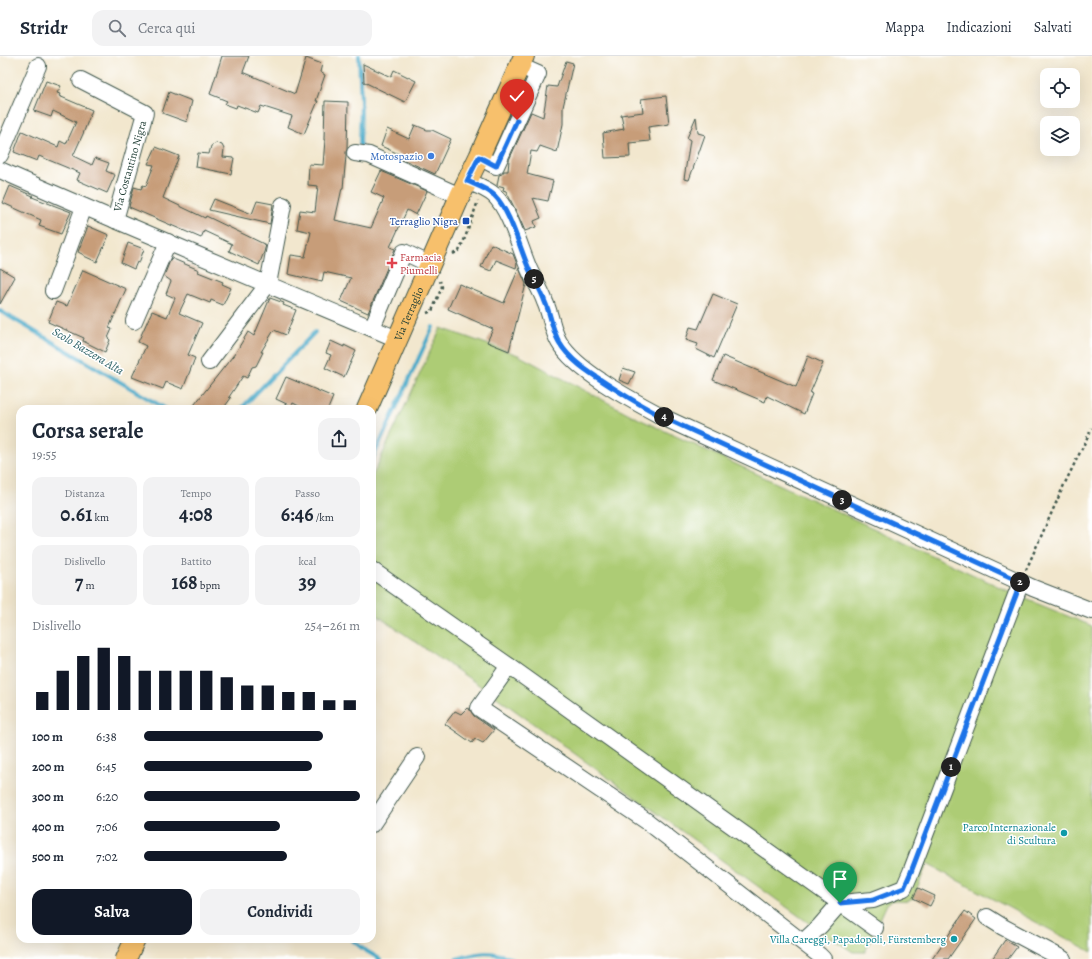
<!DOCTYPE html>
<html lang="it">
<head>
<meta charset="utf-8">
<style>
	:root { --surface:#fff; --page:#f2f2f3; --text:#1f2937; --muted:#747a83; --line:#e0e1e3; --accent:#111827 }
	body { margin:0; font-family:Alegreya,serif; background:var(--page); color:var(--text); height:100vh; display:flex; flex-direction:column; font-size:15px; white-space:nowrap }
	* { box-sizing:border-box; margin:0 }
	p { font-size:13px; color:var(--muted) }
	.icon { flex:none; width:22px; height:22px; fill:none; stroke:currentColor; stroke-width:2; stroke-linecap:round; stroke-linejoin:round }
	.map { position:relative; flex:1; overflow:hidden }
	.details { position:absolute; left:16px; top:349px; width:360px; height:538px; display:flex; flex-direction:column; background:var(--surface); border-radius:12px; box-shadow:0 4px 16px #0002 }
	.details>* { flex:none }
	.fabs { position:absolute; left:1040px; top:12px; display:grid; gap:8px }
	.fabs a { display:grid; place-items:center; width:40px; height:40px; border-radius:8px; background:var(--surface); box-shadow:0 4px 16px #0002; font-size:20px }
	.pin { position:absolute; display:grid; place-items:center; width:34px; height:34px; color:#fff; margin:-41px -17px; border-radius:50% 50% 50% 0; rotate:-45deg; box-shadow:0 0 4px #0007 }
	.pin .icon { rotate:45deg }
	.km { position:absolute; width:20px; height:20px; margin:-10px; border-radius:50%; background:#222; color:#fff; font-size:11px; line-height:20px; text-align:center }
	.round { display:grid; place-items:center; flex:none; width:42px; height:42px; border-radius:12px; background:var(--page) }
	.overview { display:flex; align-items:center; justify-content:space-between; height:68px; padding:0 16px }
	h1 { font-size:22px; font-weight:600; line-height:30px }
	.metrics { display:grid; grid-template-columns:repeat(3,1fr); gap:6px; height:68px; padding:4px 16px }
	.metrics div { display:grid; align-content:center; border-radius:10px; background:var(--page); text-align:center }
	.metrics b { font-size:20px; font-weight:600 }
	.metrics small { font-size:11px; font-weight:400 }
	.metrics p { font-size:11px }
	.chart { height:112px; padding:8px 16px }
	.chart p { display:flex; justify-content:space-between }
	.chart svg { width:100%; height:72px; margin-top:4px; stroke:var(--accent); stroke-width:6 }
	.action { display:flex; gap:8px; margin-top:auto; padding:8px 16px }
	.action a { flex:1; height:46px; border-radius:12px; background:var(--accent); color:#fff; font-size:16px; font-weight:600; line-height:46px; text-align:center }
	.action a+a { background:var(--page); color:var(--text) }
	ul { padding:0 16px; list-style:none; font-size:13px }
	li { display:grid; grid-template-columns:64px 48px 1fr; align-items:center; height:30px }
	li i { height:10px; border-radius:5px; background:var(--accent) }
	header { display:flex; align-items:center; gap:24px; box-sizing:border-box; height:56px; padding:0 20px; background:var(--surface); border-bottom:1px solid var(--line) }
	header strong { font-size:19px }
	nav { display:flex; gap:22px; margin-inline-start:auto; font-size:14px }
	.search { width:280px; height:36px; background:var(--page); display:flex; align-items:center; gap:10px; box-sizing:border-box; padding:0 14px; border-radius:12px; color:var(--muted); font-size:15px }
	.map>svg:first-child { display:block }
</style>
</head>
<body>
<header>
<strong>Stridr</strong>
<div class="search"><svg class="icon" aria-label="search" viewBox="0 0 24 24"><circle cx="10" cy="10" r="6"/><path d="M15 15l6 6"/></svg>Cerca qui</div>
<nav><a>Mappa</a><a>Indicazioni</a><a>Salvati</a></nav>
</header>
<div class="map">
<svg width="1092" height="903" viewBox="0 0 1092 903">
	<rect width="100%" height="100%" fill="#fff"/>
	<filter id="ink" filterUnits="userSpaceOnUse"><feTurbulence type="fractalNoise" baseFrequency=".025" numOctaves="2"/><feDisplacementMap in="SourceGraphic" scale="8" xChannelSelector="R" yChannelSelector="G"/><feConvolveMatrix kernelMatrix="1 2 1 2 8 2 1 2 1" color-interpolation-filters="sRGB"/></filter>
	<filter id="wash" filterUnits="userSpaceOnUse"><feTurbulence type="fractalNoise" baseFrequency=".012" numOctaves="4" result="noise"/><feDisplacementMap in="SourceGraphic" scale="16" xChannelSelector="R" yChannelSelector="G"/><feGaussianBlur stdDeviation="0.9" result="paint"/><feColorMatrix in="noise" values="0 0 0 0 0 0 0 0 0 0 0 0 0 0 0 0 0 1.4 0 .05"/><feComposite in="paint" operator="in"/></filter>
	<g filter="url(#wash)">
		<rect width="100%" height="100%" fill="#f2e7ce"/>
		<path fill="#adcc74" stroke="#668454" d="M441 272 518 299 637 362 1021 541 1092 570V896L927 808 913 842C904 848 894 840 887 848L865 896H853L810 868 495 640 372 556V421Z"/>
		<g fill="none" stroke-linecap="round" stroke-linejoin="round">
			<g stroke="#4aaac9" stroke-width="4">
				<path d="M359 0 361 46 360 90"/>
				<path d="M0 255 166 353"/>
				<path d="M241 353 315 276"/>
				<path d="M372 404 433 271"/>
				<path d="M351 883 363 893 380 903"/>
				<path d="M456 903C479 897 490 894 513 903"/>
			</g>
		</g>
		<g id="blocks">
			<g fill="#c79d79">
				<path d="M222 0H249L243 16 295 38 306 2 322 8 320 16 325 19 316 45H318L304 78 288 71 292 60 261 50 258 57 237 49 236 52 225 48 227 45 210 38Z"/>
				<path d="M566 5 573 7 563 51V68L557 96 540 90 537 96 531 95 527 118 553 125 548 145 533 142 541 162 534 165 536 171 525 175 518 159 506 135 503 134 504 131 497 129 499 119 502 118 504 115H508L509 104 531 56 543 61 548 30 557 31Z"/>
				<path d="M363 8 391 21 394 14 416 25 405 46 364 26Z"/>
				<path d="M46 25 61 30 57 37 60 38 59 40 92 54 83 78 73 100 92 109 95 102 109 107 106 115 115 119 107 137 77 124 80 117 39 100 37 105 14 96 22 75 58 91 60 85 66 88 76 66 53 55 51 61 34 55Z"/>
				<path d="M169 36 192 45 187 66 162 57Z"/>
				<path d="M666 40 669 68 648 71 650 85 629 87 630 101 605 102 603 77 624 73 621 59 643 56 641 43Z"/>
				<path d="M325 45 348 46 347 93 346 96V100L343 132H342L335 164 371 172 384 142 371 136 381 115 427 135 416 159 407 154 390 191 395 193 368 257 341 245 351 222 324 216 322 226 288 218 291 199 305 201 311 176 297 173 300 154 315 156 318 130 308 129 309 108 323 109 325 84H324Z"/>
				<path d="M696 61 698 77 705 79 689 124 684 123 690 84 687 82Z"/>
				<path d="M415 69 427 74H432L451 83 435 118 400 102 401 99 381 90 387 73 409 83Z"/>
				<path d="M216 87 222 89 224 93 223 101 234 102 231 118 196 111 198 97 209 98 211 90Z"/>
				<path d="M156 91 179 100 163 142 205 162 206 160 266 189 264 196 259 209 229 195 232 188 204 175 201 182 129 151 134 131 141 133 143 129 146 130 154 109 148 108Z"/>
				<path d="M10 130 33 140 32 141 71 156 61 178 39 170 41 164 3 147Z"/>
				<path d="M214 143 252 158 257 145 273 148 270 168 209 154Z"/>
				<path d="M88 170 109 179 97 206 84 200V199L78 196Z"/>
				<path d="M128 187 144 193 139 207 137 206 134 213 121 207Z"/>
				<path d="M491 188 513 198 517 208 516 212 496 204 491 215 481 211Z"/>
				<path d="M171 202 199 214 198 216 223 226 222 228 231 232 223 249 211 244 210 247 188 238 179 257 202 267 188 299 195 302 183 333 166 326 163 333 132 321 146 290 138 286 152 255 167 261 175 242 166 238 171 225 164 220Z"/>
				<path d="M0 212 15 221 0 248Z"/>
				<path d="M519 212 526 228 509 295 487 286 493 273 448 253 459 228 504 247Z"/>
				<path d="M83 214 126 233 109 272 112 273 108 282 110 284 105 296 83 285 84 282 48 266 56 246 67 250Z"/>
				<path d="M713 238 737 248 714 302 696 293 698 288 686 284 690 271 698 273Z"/>
				<path d="M270 242 284 247 283 249 296 254 286 279 274 274 261 296H263L256 310 252 311 247 322 243 320 229 341 231 342 223 353H191L236 296 248 276 254 280Z"/>
				<path d="M331 285 344 291V289L356 295 344 321 325 312 331 299 326 297Z"/>
				<path d="M723 300 796 331 808 300 823 307 810 337 812 338 804 358 767 340 765 346 713 324Z"/>
				<path d="M623 312 635 316 629 328 619 324Z"/>
				<path d="M286 321 333 341 328 353H305L293 347 291 350 276 343Z"/>
				<path d="M467 652 470 654 474 660 494 674 483 687 475 683 472 687 445 668 455 655 461 658Z"/>
				<path d="M918 832 935 840 930 850 913 842Z"/>
				<path d="M965 855 976 863 948 903H932Z"/>
				<path d="M1005 884 1017 891 1008 903H992Z"/>
			</g>
		</g>
	</g>
	<g filter="url(#ink)">
		<use href="#blocks" fill-opacity="0" stroke="#3f564b" stroke-width="1"/>
		<g fill="none" stroke-linecap="round" stroke-linejoin="round">
			<defs>
				<g id="minor">
					<path d="M81 24 145 57 115 164"/>
					<path d="M355 97 369 99 460 140"/>
					<path d="M0 99 38 10"/>
					<path d="M479 101 496 110 538 18 520 10"/>
					<path d="M0 114C131 172 265 227 397 283"/>
					<path d="M467 125C476 129 486 132 494 139 510 154 520 192 529 213 534 224 541 234 545 246 551 259 552 274 559 286 576 316 637 347 667 363L1033 532 1092 555"/>
					<path d="M53 235 84 151"/>
					<path d="M134 265 168 186"/>
					<path d="M372 272 404 196 431 209"/>
					<path d="M209 306 268 228 283 149"/>
					<path d="M372 514 509 610 875 872"/>
					<path d="M509 610 479 652 648 766 819 899 823 903"/>
					<path d="M372 768 417 701"/>
					<path d="M987 861 1003 871 1063 903"/>
					<path d="M803 886 820 870 840 847 873 844 904 832 911 816 1021 526"/>
				</g>
				<g id="major">
					<path id="s1" d="M367 353 460 140 479 101 524 0"/>
					<path d="M126 903 135 883"/>
				</g>
			</defs>
			<use href="#minor" stroke="#3f564b" stroke-width="18"/>
			<use href="#major" stroke="#3f564b" stroke-width="22"/>
			<g stroke="#3f564b" stroke-width="2.5" stroke-dasharray="3 3" stroke-linecap="butt">
				<path d="M453 198 459 195 465 182 478 145"/>
				<path d="M427 257 432 255 442 231 440 225"/>
				<path d="M1026 514 1064 429 1092 372"/>
			</g>
			<use href="#minor" stroke="#fff" stroke-width="16"/>
			<use href="#major" stroke="#f7c06c" stroke-width="20"/>
		</g>
	</g>
	<g fill="none" stroke-linecap="round" stroke-linejoin="round" filter="url(#ink)">
		<defs>
			<path id="route" d="M517 64 496 110 479 101 467 125C476 129 486 132 494 139 510 154 520 193 529 213 534 224 541 234 545 246 551 259 552 274 559 286 571 307 595 320 615 333 632 344 649 354 667 363L1021 526 911 816 904 832 873 844 840 847"/>
		</defs>
		<use href="#route" stroke="#fff" stroke-width="8"/>
		<use href="#route" stroke="#1a73e8" stroke-width="5"/>
	</g>
	<circle fill="#3f7fe0" stroke="#fff" stroke-width="1.5" cx="431" cy="100" r="4"/>
	<rect fill="#1a4fb4" stroke="#fff" stroke-width="1.5" x="462" y="161" width="8" height="8" rx="2"/>
	<path fill="#e0444e" stroke="#fff" stroke-width="1.5" d="M390 201h4v4h4v4h-4v4h-4v-4h-4v-4h4z"/>
	<g fill="#0f9aa8" stroke="#fff" stroke-width="1.5">
		<circle cx="1064" cy="777" r="4"/>
		<circle cx="954" cy="883" r="4"/>
	</g>
	<g text-anchor="middle" dominant-baseline="central" stroke-width="3" stroke-linejoin="round" paint-order="stroke">
		<g font-size="11" fill="#366cbe" stroke="#fff" text-anchor="end">
			<text x="423" y="100">Motospazio</text>
		</g>
		<g font-size="11" fill="#1f3d34" stroke="#fff">
			<text transform="translate(130 110) rotate(-74)">Via Costantino Nigra</text>
			<text stroke="none"><textPath href="#s1" startOffset="104">Via Terraglio</textPath></text>
		</g>
		<g font-size="11" fill="#164399" stroke="#fff" text-anchor="end">
			<text x="458" y="165">Terraglio Nigra</text>
		</g>
		<g font-size="11" fill="#be3a42" stroke="#fff" text-anchor="start">
			<text x="400" y="201">Farmacia<tspan x="400" dy="13">Piumelli</tspan></text>
		</g>
		<g font-size="11" fill="#0d838f" stroke="#fff" text-anchor="end">
			<text x="1056" y="771">Parco Internazionale<tspan x="1056" dy="13">di Scultura</tspan></text>
			<text x="946" y="883">Villa Careggi, Papadopoli, Fürstemberg</text>
		</g>
		<g font-size="12" font-style="italic" fill="#2e6368" stroke="#fff">
			<text transform="translate(88 295) rotate(31)">Scolo Bazzera Alta</text>
		</g>
	</g>
</svg>
<div class="fabs">
<a><svg class="icon" aria-label="locate" viewBox="0 0 24 24"><circle cx="12" cy="12" r="6"/><path d="M12 2v4M12 18v4M2 12h4M18 12h4"/></svg></a>
<a><svg class="icon" aria-label="layers" viewBox="0 0 24 24"><path d="M12 4l9 5-9 5-9-5zM3 14l9 5 9-5"/></svg></a>
</div>
<div class="pin" style="left:840px;top:847px;background:#1e9e55"><svg class="icon" aria-label="arrive" viewBox="0 0 24 24"><path d="M6 21V4h12l-3 4 3 4H6"/></svg></div>
<div class="pin" style="left:517px;top:64px;background:#d93025"><svg class="icon" aria-label="check" viewBox="0 0 24 24"><path d="M5 12l5 5 9-10"/></svg></div>
<b class="km" style="left:951px;top:711px">1</b>
<b class="km" style="left:1020px;top:526px">2</b>
<b class="km" style="left:842px;top:444px">3</b>
<b class="km" style="left:664px;top:361px">4</b>
<b class="km" style="left:534px;top:223px">5</b>
<section class="details">
<div class="overview"><div><h1>Corsa serale</h1><p>19:55</p></div><a class="round"><svg class="icon" aria-label="share" viewBox="0 0 24 24"><path d="M12 15V3M7 8l5-5 5 5M5 13v7h14v-7"/></svg></a></div>
<div class="metrics">
<div><p>Distanza</p><b>0.61<small> km</small></b></div>
<div><p>Tempo</p><b>4:08</b></div>
<div><p>Passo</p><b>6:46<small> /km</small></b></div>
</div>
<div class="metrics">
<div><p>Dislivello</p><b>7<small> m</small></b></div>
<div><p>Battito</p><b>168<small> bpm</small></b></div>
<div><p>kcal</p><b>39</b></div>
</div>
<div class="chart"><p><span>Dislivello</span>254–261 m</p>
<svg viewBox="0 0 160 44" preserveAspectRatio="none"><path d="M5 44V33M15 44V20M25 44V11M35 44V6M45 44V11M55 44V20M65 44V20M75 44V20M85 44V20M95 44V24M105 44V29M115 44V29M125 44V33M135 44V33M145 44V38M155 44V38"/></svg>
</div>
<ul>
<li><b>100 m</b>6:38<i style="width:83%"></i></li>
<li><b>200 m</b>6:45<i style="width:78%"></i></li>
<li><b>300 m</b>6:20<i style="width:100%"></i></li>
<li><b>400 m</b>7:06<i style="width:63%"></i></li>
<li><b>500 m</b>7:02<i style="width:66%"></i></li>
</ul>
<div class="action"><a>Salva</a><a>Condividi</a></div>
</section>
</div>
</body>
</html>
